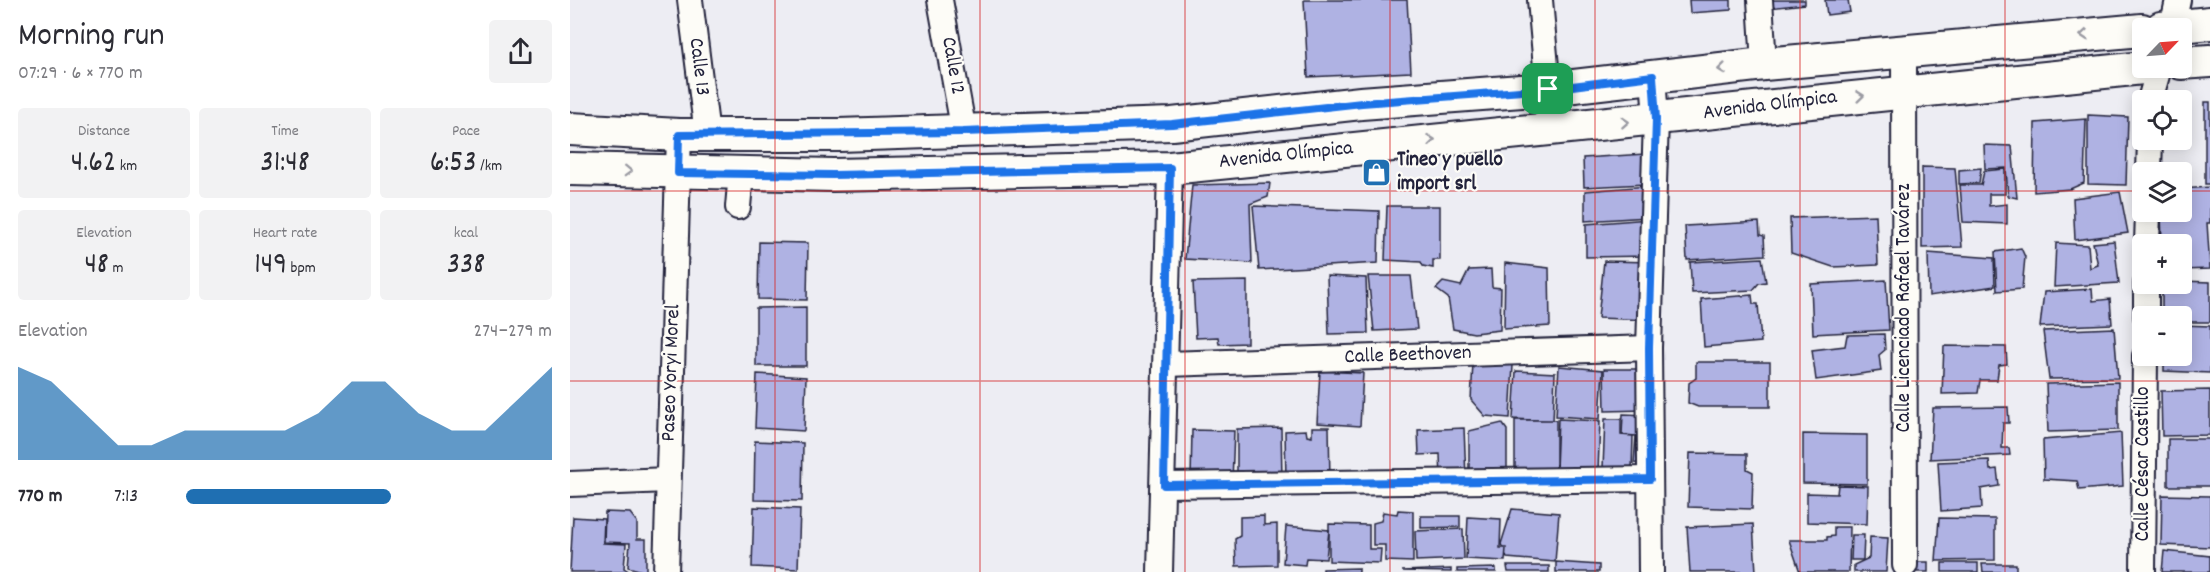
<!DOCTYPE html>
<html lang="en">
<head>
<meta charset="utf-8">
<style>
	:root { --surface:#fff; --page:#f2f2f3; --text:#2b2b33; --muted:#7c7c81; --accent:#1f6fb2 }
	body { margin:0; font-family:Dekko,sans-serif; background:var(--page); color:var(--text); height:100vh; display:flex; flex-direction:column; font-size:22px; white-space:nowrap }
	* { box-sizing:border-box; margin:0 }
	p { font-size:20px; color:var(--muted) }
	.icon { flex:none; width:33px; height:33px; fill:none; stroke:currentColor; stroke-width:2; stroke-linecap:round; stroke-linejoin:round }
	.map { position:relative; flex:1; overflow:hidden }
	.details { display:flex; flex-direction:column; background:var(--surface); width:570px }
	.details>* { flex:none }
	.needle { width:39px; rotate:65deg }
	.fabs { position:absolute; left:1562px; top:18px; display:grid; gap:12px }
	.fabs a { display:grid; place-items:center; width:60px; height:60px; border-radius:6px; background:var(--surface); box-shadow:0 3px 15px #0003; font-size:30px }
	.pin { position:absolute; display:grid; place-items:center; width:51px; height:51px; color:#fff; margin:-26px; border-radius:12px; box-shadow:0 3px 9px #0006 }
	.round { display:grid; place-items:center; flex:none; width:63px; height:63px; border-radius:6px; background:var(--page) }
	.summary { display:flex; align-items:center; justify-content:space-between; height:102px; padding:0 18px }
	h1 { font-size:33px; font-weight:600; line-height:45px }
	.figures { display:grid; grid-template-columns:repeat(3,1fr); gap:9px; height:102px; padding:6px 18px }
	.figures div { display:grid; align-content:center; border-radius:6px; background:var(--page); text-align:center }
	.figures b { font-size:30px; font-weight:600 }
	.figures small { font-size:16px; font-weight:400 }
	.figures p { font-size:16px }
	.chart { height:168px; padding:12px 18px }
	.chart p { display:flex; justify-content:space-between }
	.chart svg { width:100%; height:108px; margin-top:6px; fill:var(--accent); opacity:.7 }
	ul { padding:0 18px; list-style:none; font-size:20px }
	li { display:grid; grid-template-columns:96px 72px 1fr; align-items:center; height:45px }
	li i { height:15px; border-radius:8px; background:var(--accent) }
	main { display:flex; flex:1; min-height:0 }
	.map>svg:first-child { display:block }
</style>
</head>
<body>
<main>
<section class="details">
<div class="summary"><div><h1>Morning run</h1><p>07:29 · 6 × 770 m</p></div><a class="round"><svg class="icon" aria-label="share" viewBox="0 0 24 24"><path d="M12 15V3M7 8l5-5 5 5M5 13v7h14v-7"/></svg></a></div>
<div class="figures">
<div><p>Distance</p><b>4.62<small> km</small></b></div>
<div><p>Time</p><b>31:48</b></div>
<div><p>Pace</p><b>6:53<small> /km</small></b></div>
</div>
<div class="figures">
<div><p>Elevation</p><b>48<small> m</small></b></div>
<div><p>Heart rate</p><b>149<small> bpm</small></b></div>
<div><p>kcal</p><b>338</b></div>
</div>
<div class="chart"><p><span>Elevation</span>274–279 m</p>
<svg viewBox="0 0 160 44" preserveAspectRatio="none"><path d="M0 44V6L10 12L20 25L30 38L40 38L50 32L60 32L70 32L80 32L90 25L100 12L110 12L120 25L130 32L140 32L150 19L160 6V44z"/></svg>
</div>
<ul>
<li><b>770 m</b>7:13<i style="width:56%"></i></li>
</ul>
</section>
<div class="map">
<svg width="1640" height="572" viewBox="0 0 1640 572">
	<rect width="100%" height="100%" fill="#ededf3"/>
	<filter id="ink" filterUnits="userSpaceOnUse"><feTurbulence type="fractalNoise" baseFrequency=".0167" numOctaves="2"/><feDisplacementMap in="SourceGraphic" scale="12" xChannelSelector="R" yChannelSelector="G"/><feConvolveMatrix kernelMatrix="1 2 1 2 8 2 1 2 1" color-interpolation-filters="sRGB"/></filter>
	<g filter="url(#ink)">
		<g fill="#afb2e3" stroke="#22223b" stroke-width="1.5">
			<path d="M734 0H837L841 72 738 77Z"/>
			<path d="M1119 0H1161V10L1120 13Z"/>
			<path d="M1198 0H1235V4L1199 8Z"/>
			<path d="M1255 0H1278L1280 12 1257 15Z"/>
			<rect x="1635" y="102" width="5" height="82"/>
			<path d="M1518 115 1558 117 1556 185 1518 184Z"/>
			<path d="M1516 119 1514 183 1500 189 1464 192 1465 123Z"/>
			<path d="M1414 145 1442 146 1447 198 1438 196 1436 168 1415 169Z"/>
			<path d="M1075 154 1076 184 1014 187 1013 158Z"/>
			<path d="M1352 167 1385 168 1392 247 1352 248Z"/>
			<path d="M1411 168 1409 183 1389 184V170Z"/>
			<path d="M1435 169V194H1419V206L1437 204V224L1393 222 1390 185H1411L1414 171Z"/>
			<path d="M700 183 698 197 680 204 682 263 615 259 622 185Z"/>
			<path d="M1078 186V217L1015 221V191Z"/>
			<path d="M1640 187V223H1637L1640 269 1611 270V244H1592L1591 212H1611V189Z"/>
			<path d="M1550 192 1558 233 1505 240 1503 198Z"/>
			<path d="M683 206 809 211 808 263 689 270Z"/>
			<path d="M817 206H870V260H863V268L853 266 851 262 815 260Z"/>
			<path d="M1306 215 1308 265 1263 267 1221 253 1220 218Z"/>
			<path d="M1079 219V256L1016 257V224Z"/>
			<path d="M1189 222 1190 235 1194 236 1195 255 1117 260 1115 226Z"/>
			<path d="M1544 241 1549 283 1484 287 1486 243 1518 245 1520 268 1528 265 1523 243Z"/>
			<path d="M189 242 238 243 237 300 188 299Z"/>
			<path d="M1451 248 1455 257 1452 289 1427 291 1425 252Z"/>
			<path d="M1358 253 1424 258 1425 286 1359 296Z"/>
			<path d="M1192 258 1196 282 1189 283 1183 290 1122 293 1120 262Z"/>
			<path d="M1034 261 1082 262 1080 320 1028 318Z"/>
			<path d="M935 263 979 268 980 326 934 329Z"/>
			<path d="M921 269 922 287 931 288 930 330 904 333 883 329 878 298 866 289 873 282 891 286 899 270Z"/>
			<path d="M757 276 796 278 798 333 759 334Z"/>
			<path d="M798 276H841L847 329 804 331Z"/>
			<path d="M1316 280 1319 330 1243 334 1241 284Z"/>
			<path d="M677 281V343L649 344 648 337 626 338 623 282Z"/>
			<path d="M1611 281 1640 282V322H1611V316H1592V284H1611Z"/>
			<path d="M1522 289 1523 301 1540 299 1542 324 1470 327 1474 292Z"/>
			<path d="M1182 295 1183 304H1188L1191 342 1134 347 1131 299Z"/>
			<path d="M236 307V366H186V308Z"/>
			<path d="M1611 325 1640 326V373L1594 371V356H1611Z"/>
			<path d="M1544 328 1548 378 1479 379 1473 331Z"/>
			<path d="M1314 334 1315 350 1309 355 1311 371 1246 380 1242 350 1275 346 1277 335Z"/>
			<path d="M1374 346 1436 347 1437 364 1429 365 1427 380H1410L1408 393 1372 394Z"/>
			<path d="M1126 362H1200V407H1128L1118 403 1119 383 1126 378Z"/>
			<path d="M903 363 943 365 940 418 915 416 901 400Z"/>
			<path d="M989 366 1033 370 1030 419 986 416Z"/>
			<path d="M1034 369H1074L1075 410 1035 411Z"/>
			<path d="M750 371 793 373 790 426 747 423Z"/>
			<path d="M946 371 985 373 983 421 943 419Z"/>
			<path d="M187 374 236 377 234 431 185 428Z"/>
			<path d="M1548 382V430L1478 432 1476 384Z"/>
			<path d="M1640 390V435L1592 436 1591 391Z"/>
			<path d="M1438 407 1439 423H1433L1432 448H1439L1440 455 1360 459 1363 408Z"/>
			<path d="M1053 414 1077 415 1075 464 1064 463 1066 436 1052 435Z"/>
			<path d="M988 419 1030 421 1028 471 986 469Z"/>
			<path d="M1035 419H1051V435L1063 436 1062 469 1033 468Z"/>
			<rect x="945" y="420" width="41" height="49"/>
			<path d="M932 423 937 430V478H899V431Z"/>
			<path d="M742 427H759L760 480H716L715 431 736 430 737 436 742 437Z"/>
			<path d="M711 428 712 480H667V429Z"/>
			<path d="M894 428 896 479 871 480 870 454 849 455 848 430Z"/>
			<path d="M622 430 664 431 662 481 621 480Z"/>
			<path d="M1551 433 1553 486 1509 490 1507 481 1474 479 1473 440Z"/>
			<path d="M1233 434 1297 435V484L1233 483Z"/>
			<rect x="1598" y="439" width="42" height="47"/>
			<path d="M185 441 233 443 232 501 184 500Z"/>
			<path d="M1120 453 1177 454V469L1183 472 1182 509 1118 507Z"/>
			<path d="M1419 460 1420 470 1427 469 1429 486 1411 489 1412 508 1371 511 1368 462Z"/>
			<path d="M1268 485 1298 486 1297 524 1237 522V493L1267 494Z"/>
			<path d="M1592 495 1640 496V547L1591 545Z"/>
			<path d="M184 507 230 509 228 569 182 567Z"/>
			<path d="M942 509 989 513 985 562 937 558 931 544Z"/>
			<path d="M828 510 843 511V562L815 561V545H803V523L811 521 813 512 827 514Z"/>
			<path d="M35 512 60 513 67 522V539H76V572L58 567 60 543 34 542Z"/>
			<path d="M694 516V525L707 524V565L666 566 665 539 670 536V517Z"/>
			<path d="M851 516H890V527L851 528Z"/>
			<path d="M3 517 34 519 33 543 56 544 54 568 60 572H0Z"/>
			<path d="M898 517 931 519 930 548H936L935 561 896 559Z"/>
			<path d="M1369 518 1425 519V560L1366 561Z"/>
			<path d="M759 524 799 525V549H811L810 563 759 561Z"/>
			<path d="M1183 524 1186 572H1120L1117 527Z"/>
			<path d="M716 526 759 530 756 559 736 558 735 565 713 563Z"/>
			<path d="M1264 527H1280L1279 572H1230L1219 540H1257V537L1264 536Z"/>
			<path d="M893 529 894 559 846 561 845 531Z"/>
			<path d="M1282 535H1294L1293 560H1281Z"/>
			<path d="M1300 537 1318 538 1316 572H1284V565L1299 558Z"/>
			<path d="M1594 551 1640 556V572H1592Z"/>
			<path d="M986 562 1029 565V572H986Z"/>
			<path d="M1338 562H1358V572H1337Z"/>
			<rect x="1372" y="563" width="36" height="9"/>
			<path d="M1412 564H1446V572H1413Z"/>
			<path d="M937 566H979V572H938Z"/>
			<path d="M789 568V572H753V569Z"/>
			<path d="M926 568V572H887V569Z"/>
			<path d="M881 569V572L832 571Z"/>
		</g>
		<g fill="none" stroke-linecap="round" stroke-linejoin="round">
			<defs>
				<g id="minor">
					<path d="M120 0 137 134"/>
					<path d="M370 0 394 132"/>
					<path d="M970 0 978 89"/>
					<path d="M1190 0 1194 64"/>
					<path d="M1602 28 1608 0"/>
					<path d="M1334 52 1335 565"/>
					<path d="M1580 100 1589 68"/>
					<path d="M1579 172 1580 140"/>
					<path d="M168 207 171 173"/>
					<path d="M1577 244 1578 212"/>
					<path d="M1576 316V284"/>
					<path d="M597 364 1079 348"/>
					<path d="M0 484 98 480"/>
					<path d="M594 485 1080 479"/>
					<path d="M96 572 109 135"/>
					<path d="M590 572 600 168"/>
					<path d="M1081 572 1079 348 1086 119 1083 76"/>
					<path d="M1573 572 1575 356"/>
				</g>
				<g id="major">
					<path d="M1591 28 1640 23"/>
					<path d="M1611 63 1640 61"/>
					<path d="M0 129 109 135H269L602 124 791 103 978 89 1194 64 1572 30"/>
					<path d="M0 169 263 175 600 168 1573 68"/>
				</g>
			</defs>
			<use href="#minor" stroke="#22223b" stroke-width="28"/>
			<use href="#major" stroke="#22223b" stroke-width="36"/>
			<use href="#minor" stroke="#fdfcf7" stroke-width="24"/>
			<use href="#major" stroke="#fdfcf7" stroke-width="32"/>
		</g>
		<defs><path id="oneway-chevron" d="M-2-3.5L2.5 0L-2 3.5" fill="none" stroke-width="1.6" stroke-linecap="round" stroke-linejoin="round" transform="scale(1.5)"/></defs>
		<g stroke="#9a9aa2">
			<use href="#oneway-chevron" transform="translate(1514 35) rotate(175)"/>
			<use href="#oneway-chevron" transform="translate(1152 69) rotate(174)"/>
			<use href="#oneway-chevron" transform="translate(1290 96) rotate(-6)"/>
			<use href="#oneway-chevron" transform="translate(1055 122) rotate(-4)"/>
			<use href="#oneway-chevron" transform="translate(861 140) rotate(-6)"/>
			<use href="#oneway-chevron" transform="translate(58 171) rotate(2)"/>
		</g>
	</g>
	<g fill="none" stroke-linecap="round" stroke-linejoin="round" filter="url(#ink)">
		<defs>
			<path id="route" d="M1083 76 1086 119 1079 348 1080 479 594 485 600 168 263 175 108 173 109 135 393 132 602 124 792 103 978 89Z"/>
		</defs>
		<use href="#route" stroke="#fff" stroke-width="12"/>
		<use href="#route" stroke="#1a73e8" stroke-width="8"/>
	</g>
	<path fill="none" stroke="#d62828" stroke-width="1.5" stroke-opacity="0.55" d="M205 0V572M410 0V572M615 0V572M820 0V572M1025 0V572M1230 0V572M1435 0V572M0 191H1572M1611 191H1640M0 381H1640"/>
	<defs>
		<symbol id="shop-square" viewBox="-11 -11 22 22"><rect x="-9" y="-9" width="18" height="18" rx="4" fill="#1f6fb2" stroke="#fdfcf7"/><path d="M-5-2.5h2.3a2.7 3.5 0 0 1 5.4 0H5L5.5 6h-11ZM-1.5-2.5h3a1.5 2.3 0 0 0-3 0Z" fill="#fff"/></symbol>
	</defs>
	<g fill-rule="evenodd">
		<use href="#shop-square" x="790" y="156" width="33" height="33"/>
	</g>
	<g text-anchor="middle" dominant-baseline="central" stroke-width="4.5" stroke-linejoin="round" paint-order="stroke">
		<g font-size="21" fill="#22223b" stroke="#fdfcf7">
			<text transform="translate(382 66) rotate(80)">Calle 12</text>
			<text transform="translate(128 67) rotate(83)">Calle 13</text>
			<text transform="translate(1200 106) rotate(-7)">Avenida Olímpica</text>
			<text transform="translate(716 156) rotate(-6)">Avenida Olímpica</text>
			<text transform="translate(1335 308) rotate(-90)">Calle Licenciado Rafael Tavárez</text>
			<text transform="translate(838 356) rotate(-2)">Calle Beethoven</text>
			<text transform="translate(102 373) rotate(-88)">Paseo Yoryi Morel</text>
			<text transform="translate(1574 464) rotate(-90)">Calle César Castillo</text>
		</g>
		<g font-size="21" font-weight="bold" fill="#22223b" stroke="#fdfcf7" text-anchor="start">
			<text x="827" y="161">Tineo y puello<tspan x="827" dy="24">import srl</tspan></text>
		</g>
	</g>
</svg>
<div class="fabs">
<a><svg class="needle" viewBox="-14 -14 28 28"><path d="M0-13l5 13h-10z" fill="#e53935"/><path d="M0 13l5-13h-10z" fill="#7c7c81"/></svg></a>
<a><svg class="icon" aria-label="locate" viewBox="0 0 24 24"><circle cx="12" cy="12" r="6"/><path d="M12 2v4M12 18v4M2 12h4M18 12h4"/></svg></a>
<a><svg class="icon" aria-label="layers" viewBox="0 0 24 24"><path d="M12 4l9 5-9 5-9-5zM3 14l9 5 9-5"/></svg></a>
<a>+</a>
<a>−</a>
</div>
<div class="pin" style="left:978px;top:89px;background:#1e9e55"><svg class="icon" aria-label="arrive" viewBox="0 0 24 24"><path d="M6 21V4h12l-3 4 3 4H6"/></svg></div>
</div>
</main>
</body>
</html>
